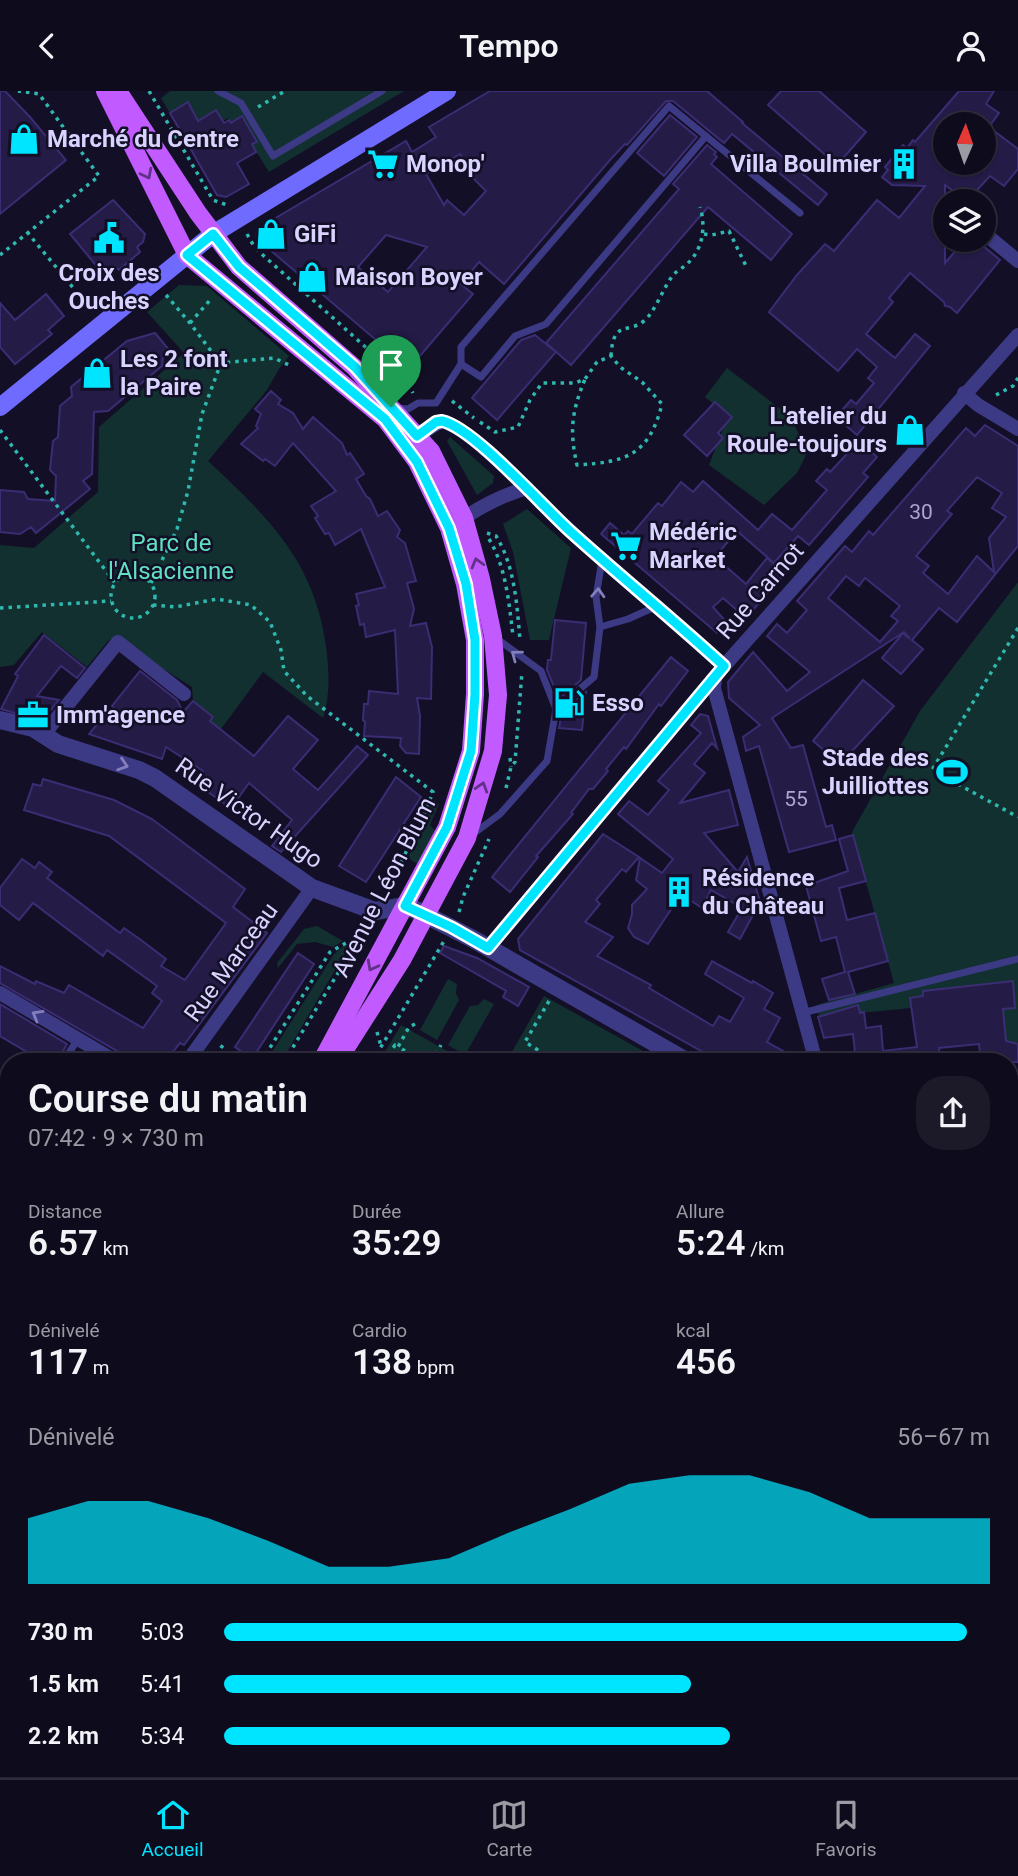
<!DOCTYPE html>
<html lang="fr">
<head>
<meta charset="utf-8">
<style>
	:root { --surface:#0e0b1c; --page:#1c1929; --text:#f1f3f6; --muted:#9b9ba3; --line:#2e2b3b; --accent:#00e5ff }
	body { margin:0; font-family:Roboto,sans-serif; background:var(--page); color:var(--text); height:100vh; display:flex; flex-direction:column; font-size:26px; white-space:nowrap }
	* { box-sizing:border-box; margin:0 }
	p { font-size:23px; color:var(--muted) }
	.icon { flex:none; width:38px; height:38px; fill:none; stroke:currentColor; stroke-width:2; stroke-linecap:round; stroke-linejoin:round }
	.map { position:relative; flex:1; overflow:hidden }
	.drawer { position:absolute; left:0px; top:962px; width:1018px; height:724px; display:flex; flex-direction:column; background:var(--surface); border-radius:28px 28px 0 0; box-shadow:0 2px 5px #0004,0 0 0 2px var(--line) }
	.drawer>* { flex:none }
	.needle { width:46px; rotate:2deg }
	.tools { position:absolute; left:933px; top:21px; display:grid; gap:14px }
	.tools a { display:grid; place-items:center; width:63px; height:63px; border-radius:50%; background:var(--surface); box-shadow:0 2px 5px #0004,0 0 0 2px var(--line); font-size:35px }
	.pin { position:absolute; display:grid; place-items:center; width:60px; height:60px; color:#fff; margin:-72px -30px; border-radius:50% 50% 50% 0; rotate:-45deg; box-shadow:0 0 7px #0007 }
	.pin .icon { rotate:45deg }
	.round { display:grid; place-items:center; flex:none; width:74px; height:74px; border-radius:28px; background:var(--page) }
	.summary { display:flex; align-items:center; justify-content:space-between; height:119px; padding:0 28px }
	h1 { font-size:38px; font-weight:600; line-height:52px }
	.metrics { display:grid; grid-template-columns:repeat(3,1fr); gap:10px; height:119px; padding:7px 28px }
	.metrics div { display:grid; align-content:center }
	.metrics b { font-size:35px; font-weight:600 }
	.metrics small { font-size:19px; font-weight:400 }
	.metrics p { font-size:19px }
	.chart { height:196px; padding:14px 28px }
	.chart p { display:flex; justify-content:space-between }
	.chart svg { width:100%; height:126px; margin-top:7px; fill:var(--accent); opacity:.7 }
	ul { padding:0 28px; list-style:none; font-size:23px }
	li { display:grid; grid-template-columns:112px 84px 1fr; align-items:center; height:52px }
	li i { height:18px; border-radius:9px; background:var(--accent) }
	header { display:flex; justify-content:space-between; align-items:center; height:91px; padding:0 28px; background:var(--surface); font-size:32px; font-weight:600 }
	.menu { display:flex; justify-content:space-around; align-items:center; height:98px; border-top:2px solid var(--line); background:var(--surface); font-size:19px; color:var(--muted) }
	.menu a { display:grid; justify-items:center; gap:4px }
	.menu .on { color:var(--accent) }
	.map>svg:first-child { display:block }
</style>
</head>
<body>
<header><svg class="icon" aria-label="back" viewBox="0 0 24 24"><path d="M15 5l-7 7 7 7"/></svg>Tempo<svg class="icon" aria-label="person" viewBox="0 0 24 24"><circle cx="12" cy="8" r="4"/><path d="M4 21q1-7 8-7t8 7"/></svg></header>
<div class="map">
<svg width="1018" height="1687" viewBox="0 0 1018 1687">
	<rect width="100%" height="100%" fill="#130f26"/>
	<g fill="#12302f">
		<path d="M170 0H404L269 81 252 54 245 57 228 27 187 51 161 7Z"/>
		<path d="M179 194 207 195 289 265 279 278 267 299 208 370C271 429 317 473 327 563 329 584 330 606 323 627L263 581 221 638 211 630 214 626 193 610 192 596 143 565 117 544 107 551 87 576 42 541 14 574 0 576V454L34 457 98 401 99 336 184 262 147 221Z"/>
		<path d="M727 277 791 326 807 362 797 382 764 414 709 374 728 325 705 306Z"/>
		<path d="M450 346 494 385 493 392 477 404 447 350Z"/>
		<path d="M527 418 571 457 549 549H530L513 461 503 433Z"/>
		<path d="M1018 491V953L1006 950 1005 940 990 920 1015 917 1013 890 973 894 974 898 910 907 911 917 819 926 816 914 894 892 852 741 920 620Z"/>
		<path d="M434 709 439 713 430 734 435 740 419 774 408 767Z"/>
		<path d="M317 835 343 850 333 856 315 851 297 853 278 877 277 872 304 838Z"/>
		<path d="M345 854 348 857 281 971H261L269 966 334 863Z"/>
		<path d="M448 888 457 893 456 902 459 909 437 949 420 939Z"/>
		<path d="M544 905 663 971H506Z"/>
		<path d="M484 908 494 913 465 964 448 954 470 915 478 914Z"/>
		<path d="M401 934 463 969 462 971H379Z"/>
		<path d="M32 1678H172L202 1687H42V1679L33 1680Z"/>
	</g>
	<g fill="#241b47" stroke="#3b2d73" stroke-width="2" fill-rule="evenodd">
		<path d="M0 0H5L30 26 66 69 0 123Z"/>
		<path d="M490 0H707L743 31 742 32 827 103 818 114 732 43 724 52 673 10H666L627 54 625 53 610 69 504 193 479 171 461 193 473 203 413 273 387 251 383 255 256 147 257 138 406 50 412 61 436 46 429 36ZM460 63 473 85 472 86 486 100 464 124 447 109 444 114 426 83ZM386 144 427 156 388 201 358 176Z"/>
		<path d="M781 0H819L866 41 837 74 768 14Z"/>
		<path d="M959 0H994L986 13 999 22 991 33H985L1018 58V78L1004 95 990 85 967 110 945 94V172L965 149H976L1000 169 957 222 950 216 945 215 944 211 910 182 889 207 893 211 866 243 895 267 915 243 930 255 857 344 836 326 851 309 856 313 874 292 868 287 877 276 857 258 838 280 769 221 797 184 825 153 834 160 877 109 899 127 925 95 892 94 882 86 888 79 885 76 903 54 907 57 913 49 915 51ZM945 33H984V72H945Z"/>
		<path d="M188 11 198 30 216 19 224 32 229 29 231 32 242 25 257 51 252 53 256 61 237 72 249 93 226 106 217 104 170 22Z"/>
		<path d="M670 24 697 46 664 85 637 62Z"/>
		<path d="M707 54 716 61 714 63 717 66 711 73 792 143 771 169 708 116 571 274 546 252 679 98 673 93Z"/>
		<path d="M113 109 145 143 143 151 137 156 140 161 119 179 115 175 104 184 70 143Z"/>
		<path d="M46 203 64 225 48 239 52 243 15 273 0 256V212L15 229Z"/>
		<path d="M155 242 170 260 163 267 162 275 108 320 94 321 92 383 83 390 90 398 36 442 31 436 20 443 0 441V399L24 401 28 408 55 410 56 385 50 379 53 350 58 346 60 315 72 305 71 296 127 250Z"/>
		<path d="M535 244 556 261 497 329 472 307 521 249Z"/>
		<path d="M271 300 281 309 278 313 293 322 303 338 313 326 342 352 347 364 350 362 364 383 356 388 366 405 370 408 378 425 387 420 400 439 397 446 405 452 416 490 407 492 414 518 410 535 426 532 432 556 431 608 417 607 420 625 419 663 406 662 400 655 401 647 364 645 365 631 363 629 364 613H368L369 600 398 603 395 539 366 546 364 533 360 534 356 515 359 514 356 503 385 496 361 438 335 454 329 442 325 443 315 427 318 425 311 415 336 400 293 352 275 375 265 368 263 370 241 353 258 337 256 335 261 323 255 318Z"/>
		<path d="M715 311 732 326 718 342 723 347 707 365 684 344Z"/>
		<path d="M985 334 1018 355V455L957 531 939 517 912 549 923 558 901 583 882 567 903 542 910 548 904 541 772 627 791 657 803 654 826 736 832 734 836 749 789 761 759 655 746 660 743 646 760 634 729 607 728 591 753 561 787 600 810 581 767 545 777 533 787 542 807 519 797 510 845 455 852 461 869 440 873 444 966 337 975 345ZM977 386 1002 402 992 417 1006 426 989 447 994 481 977 465 948 503 923 482 929 475 916 465 952 423 947 420ZM846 485 859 495 865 487 900 515 891 525 898 530 880 551 828 507Z"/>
		<path d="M859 350 877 366 863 382 868 386 809 454 798 445 774 472 737 440 715 466 746 493 767 467 785 482 746 527 723 507 713 516 734 540 717 542 601 443 610 432 624 444 628 440 632 443 658 412 662 415 681 391 693 401 703 390 758 439 772 423 792 439 827 399 816 390 827 378 830 381Z"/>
		<path d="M555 529 586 532 581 589 559 608 547 579 548 569H551Z"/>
		<path d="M44 544 85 577 77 587 61 575 37 605 59 609 42 630 1 618 18 585 15 583Z"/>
		<path d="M671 566 688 580 661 615 659 613 626 658 624 656 606 678 608 680 593 698H589L571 722 573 723 536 765 538 766 510 801 492 786Z"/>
		<path d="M140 580 177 609 183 621 193 610 213 626 210 630 254 665 288 625 318 649 293 678 318 699 357 655 368 664 281 761 272 755 292 729 249 692 231 717 195 692 203 680 166 656 162 668 89 643 108 620 121 623 112 615Z"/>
		<path d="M863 589 894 615 840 673 813 650Z"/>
		<path d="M586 601 582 639 559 637 562 621Z"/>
		<path d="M700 623 708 625 717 657 712 652 694 673 705 682 680 712 729 699 738 734 704 742 738 781 747 766 760 811 740 848 728 841 742 817 711 799 702 817 687 807 686 810 680 805 648 853 634 846 628 837 632 823V814L647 798 636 789 640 767 662 782 673 768 618 723 629 710 648 724 669 699 658 690 701 642 691 634Z"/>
		<path d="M396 686 421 706 366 791 339 775Z"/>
		<path d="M43 688 114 709 152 728 245 798 233 816 267 842 184 954 180 952 165 971H127L122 963 0 892V875L35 893 36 890 64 902 69 894 143 937 162 910 152 902 157 895 107 859 103 865 33 812 19 829 0 814V797L22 768 35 777 39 771 52 781 47 787 120 842 124 837 141 849 166 868 161 875 185 889 226 832 109 745 24 719 33 693 41 695Z"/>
		<path d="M603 743 639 766 626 781 622 778 596 809 600 813 585 831 613 846 597 865 651 894 649 897 713 935 719 925 730 931 744 907 705 883 712 870 752 892 753 890 773 902 764 918 780 927 767 951 803 971H721L520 859 518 848Z"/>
		<path d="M853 744 866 790 839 797 847 829 875 822 888 870 848 881 855 903 829 909 822 888 845 881 836 846 821 850 806 795 848 780 839 748Z"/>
		<path d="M444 855 477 867 529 896 518 915 503 906 506 900 440 862Z"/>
		<path d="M298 862 314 873 252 968 235 956Z"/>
		<path d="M1013 890 1015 917 1003 918 1006 950 1018 953V971H981L979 953 939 957 941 971H856L853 943 824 947 818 926 858 914 860 922 864 921 866 937 881 935 883 960 917 956 910 907 923 905V900Z"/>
		<path d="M0 913 67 953 57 971H44L0 945Z"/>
	</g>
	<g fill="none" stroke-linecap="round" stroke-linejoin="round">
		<g stroke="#2fb8b0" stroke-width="3.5" stroke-dasharray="3.5 5" stroke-linecap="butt">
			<path d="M149 0 213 109 227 114"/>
			<path d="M258 16 285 0"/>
			<path d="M27 141 89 216"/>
			<path d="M247 143 255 157 409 295 413 302"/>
			<path d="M704 143 712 144 729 140 746 175"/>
			<path d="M0 164 99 85 39 3 18 0"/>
			<path d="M166 204 190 232 220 272"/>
			<path d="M190 232 211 208"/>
			<path d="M611 265C613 227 629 244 645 229 655 220 663 198 671 187 675 180 682 178 688 172 703 158 706 135 700 116"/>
			<path d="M996 304 1013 295 1018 287"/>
			<path d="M452 310 474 327"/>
			<path d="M480 331 495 341 518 336 530 309 542 292H575L585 288 597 271 611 265 620 276 642 291 662 313C649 364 627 371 577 374 569 339 572 320 585 288"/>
			<path d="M0 339 115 492"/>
			<path d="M487 442 496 445C515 475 517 515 520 549"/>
			<path d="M489 448C506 476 509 512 513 545"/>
			<circle cx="133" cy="505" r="22"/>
			<path d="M151 492 177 438 188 400 202 323 221 272 274 267 289 274"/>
			<path d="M153 514 175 516 217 508 251 514 270 531 281 559 284 580 307 605 433 701 422 729 399 775"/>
			<path d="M0 517 111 510"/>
			<path d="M1018 537 932 679 1018 726"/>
			<path d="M510 667 511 676"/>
			<path d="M506 697 511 676 515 671 522 581"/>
			<path d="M459 821 463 806 489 748"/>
			<path d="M549 910 525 951 557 971"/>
			<path d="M415 933 409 936 398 956 425 971"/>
			<path d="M377 941 381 955"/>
			<path d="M211 971 223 954 220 951"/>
			<path d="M261 971 330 861 346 852 359 847"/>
			<path d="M284 971 358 849"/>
			<path d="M372 971 444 850"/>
			<path d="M384 971 395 954 398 956"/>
			<path d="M432 971 441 954"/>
			<path d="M0 1277 9 1281"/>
			<path d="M1010 1351 1018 1369"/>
			<path d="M1010 1436 1018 1456"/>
			<path d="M0 1461 9 1443"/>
			<path d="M9 1631V1635"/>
			<path d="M15 1678 16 1687"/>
			<path d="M28 1678 29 1687"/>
		</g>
		<g stroke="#3d3a85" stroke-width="7">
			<path d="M218 0 241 12 273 65 382 0"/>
			<path d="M461 273 481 286 515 245 546 233 706 45"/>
			<path d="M395 317 408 318 418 312H436L461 273V256L669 15 800 122"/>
			<path d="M600 536 628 528 657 515"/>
			<path d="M556 618 594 586 600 536 596 506 602 469"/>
			<path d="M473 743 500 723 547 670 556 618 541 580 496 547"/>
			<path d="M802 922 1018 868"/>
			<path d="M63 971 78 948"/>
			<path d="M7 1023 9 1019"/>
			<path d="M1010 1146 1018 1149"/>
			<path d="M1010 1305 1018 1328"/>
		</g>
		<g stroke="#3d3a85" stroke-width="14">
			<path d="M984 142 1018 170"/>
			<path d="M964 302 978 314 1018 338"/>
			<path d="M417 345 441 330C474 337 543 416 571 441 621 486 674 529 724 575"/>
			<path d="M457 432C479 416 500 405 527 397"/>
			<path d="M715 588 714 597 816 971"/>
			<path d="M44 643 118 551 184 603"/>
			<path d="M488 857 724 575 1018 244"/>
			<path d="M0 902 117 971"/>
			<path d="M187 971 312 797"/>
			<path d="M0 1255 9 1241"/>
			<path d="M1010 1398 1018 1418"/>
		</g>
		<g stroke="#3d3a85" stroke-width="18">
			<path d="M0 629 33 637 58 653 139 679 155 687 312 797 375 820 405 815 418 820 473 848 688 971"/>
			<path d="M1010 1112 1018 1115"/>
		</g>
		<path stroke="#6f6bff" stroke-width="18" d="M0 316 213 143 447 0"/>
		<g stroke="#c25bff" stroke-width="18">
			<path d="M105 0 187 164 385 328 417 371 449 437 465 493 475 549V603L471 660 447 736 321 971"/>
			<path d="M118 0 198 122 239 176 354 276 431 360 464 427 481 488 493 545 498 604 493 660 467 747 402 869 337 971"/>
			<path d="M0 1534 9 1514"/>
		</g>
	</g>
	<defs><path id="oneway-chevron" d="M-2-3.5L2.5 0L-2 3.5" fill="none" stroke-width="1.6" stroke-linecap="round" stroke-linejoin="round" transform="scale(1.75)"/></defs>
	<g stroke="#623188">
		<use href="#oneway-chevron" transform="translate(147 83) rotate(63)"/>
		<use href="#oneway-chevron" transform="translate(477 472) rotate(-106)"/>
		<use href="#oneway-chevron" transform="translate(482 696) rotate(-73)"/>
		<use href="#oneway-chevron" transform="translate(372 875) rotate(118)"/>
	</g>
	<g stroke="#837fbc">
		<use href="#oneway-chevron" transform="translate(598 502) rotate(-87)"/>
		<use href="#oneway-chevron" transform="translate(516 564) rotate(-143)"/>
		<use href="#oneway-chevron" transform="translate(123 674) rotate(18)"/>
		<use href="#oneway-chevron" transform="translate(37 924) rotate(-150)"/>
	</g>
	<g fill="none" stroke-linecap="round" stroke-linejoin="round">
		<defs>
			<path id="route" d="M213 143 239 176 355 276 417 345 436 331 442 330C474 337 543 416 571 441 621 486 674 529 724 575L488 857 451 836 405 815 447 736 471 660 475 603V549L466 493 449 437 417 371 385 328 187 164Z"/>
		</defs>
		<use href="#route" stroke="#fff" stroke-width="14"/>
		<use href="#route" stroke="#00e5ff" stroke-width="9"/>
	</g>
	<defs>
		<symbol id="shop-bare" viewBox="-9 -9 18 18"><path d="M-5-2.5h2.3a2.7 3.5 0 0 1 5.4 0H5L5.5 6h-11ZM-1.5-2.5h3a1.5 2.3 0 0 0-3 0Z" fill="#00e5ff" stroke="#130f26" stroke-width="2.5" paint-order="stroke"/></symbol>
		<symbol id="supermarket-bare" viewBox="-9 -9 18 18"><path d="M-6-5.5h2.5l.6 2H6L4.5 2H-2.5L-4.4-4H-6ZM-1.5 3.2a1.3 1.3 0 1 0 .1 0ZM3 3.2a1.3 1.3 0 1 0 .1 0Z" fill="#00e5ff" stroke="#130f26" stroke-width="2.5" paint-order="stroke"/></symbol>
		<symbol id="building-bare" viewBox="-9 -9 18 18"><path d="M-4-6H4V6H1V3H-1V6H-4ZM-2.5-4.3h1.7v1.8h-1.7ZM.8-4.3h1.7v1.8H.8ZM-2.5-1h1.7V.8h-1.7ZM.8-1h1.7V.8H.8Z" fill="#00e5ff" stroke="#130f26" stroke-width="2.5" paint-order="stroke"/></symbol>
		<symbol id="civic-bare" viewBox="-9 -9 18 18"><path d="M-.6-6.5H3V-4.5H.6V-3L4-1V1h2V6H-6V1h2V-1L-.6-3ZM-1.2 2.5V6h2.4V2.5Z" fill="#00e5ff" stroke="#130f26" stroke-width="2.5" paint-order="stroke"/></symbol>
		<symbol id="fuel-bare" viewBox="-9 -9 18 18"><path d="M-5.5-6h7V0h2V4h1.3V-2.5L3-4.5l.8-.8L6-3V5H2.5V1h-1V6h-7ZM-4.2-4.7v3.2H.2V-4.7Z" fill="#00e5ff" stroke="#130f26" stroke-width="2.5" paint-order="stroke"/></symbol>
		<symbol id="office-bare" viewBox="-9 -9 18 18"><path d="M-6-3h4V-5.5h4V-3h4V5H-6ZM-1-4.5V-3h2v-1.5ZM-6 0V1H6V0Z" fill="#00e5ff" stroke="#130f26" stroke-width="2.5" paint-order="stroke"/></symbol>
		<symbol id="stadium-bare" viewBox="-9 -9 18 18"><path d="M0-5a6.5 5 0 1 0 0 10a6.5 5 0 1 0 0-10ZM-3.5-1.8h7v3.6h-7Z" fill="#00e5ff" stroke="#130f26" stroke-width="2.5" paint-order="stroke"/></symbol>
	</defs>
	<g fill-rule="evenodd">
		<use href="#shop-bare" x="2" y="26" width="44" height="44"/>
		<use href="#supermarket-bare" x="361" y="51" width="44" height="44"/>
		<use href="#building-bare" x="882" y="51" width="44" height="44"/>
		<use href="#shop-bare" x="249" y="121" width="44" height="44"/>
		<use href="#civic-bare" x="87" y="125" width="44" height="44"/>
		<use href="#shop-bare" x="290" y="164" width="44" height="44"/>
		<use href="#shop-bare" x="75" y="260" width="44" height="44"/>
		<use href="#shop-bare" x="888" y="317" width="44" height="44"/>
		<use href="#supermarket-bare" x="604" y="433" width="44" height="44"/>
		<use href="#fuel-bare" x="547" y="590" width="44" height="44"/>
		<use href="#office-bare" x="11" y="602" width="44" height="44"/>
		<use href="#stadium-bare" x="930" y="659" width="44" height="44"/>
		<use href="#building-bare" x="657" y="779" width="44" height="44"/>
	</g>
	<g text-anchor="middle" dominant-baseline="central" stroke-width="5" stroke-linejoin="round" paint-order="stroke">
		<g font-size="21" fill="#aca6d1">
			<text x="921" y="421">30</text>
			<text x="796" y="708">55</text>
		</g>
		<g font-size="24" font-weight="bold" fill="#d9d4ff" stroke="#130f26" text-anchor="start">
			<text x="47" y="48">Marché du Centre</text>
			<text x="406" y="73">Monop'</text>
			<text x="881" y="73" text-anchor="end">Villa Boulmier</text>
			<text x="294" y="143">GiFi</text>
			<text x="109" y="182" text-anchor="middle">Croix des<tspan x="109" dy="28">Ouches</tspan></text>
			<text x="335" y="186">Maison Boyer</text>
			<text x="120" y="268">Les 2 font<tspan x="120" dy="28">la Paire</tspan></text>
			<text x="887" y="325" text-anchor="end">L'atelier du<tspan x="887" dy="28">Roule-toujours</tspan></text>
			<text x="649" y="441">Médéric<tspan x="649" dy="28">Market</tspan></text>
			<text x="592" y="612">Esso</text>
			<text x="56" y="624">Imm'agence</text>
			<text x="929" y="667" text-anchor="end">Stade des<tspan x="929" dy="28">Juilliottes</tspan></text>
			<text x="702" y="787">Résidence<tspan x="702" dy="28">du Château</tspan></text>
		</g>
		<g font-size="24" fill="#5fe0c0" stroke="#130f26">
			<text x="171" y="452">Parc de<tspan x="171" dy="28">l'Alsacienne</tspan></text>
		</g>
		<g font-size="24" fill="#d9d4ff" stroke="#130f26">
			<text transform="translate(760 500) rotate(-49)">Rue Carnot</text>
			<text transform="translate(249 722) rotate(35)">Rue Victor Hugo</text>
			<text transform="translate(384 796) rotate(-63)">Avenue Léon Blum</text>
			<text transform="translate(231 871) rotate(-54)">Rue Marceau</text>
		</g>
	</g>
</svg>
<div class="tools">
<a><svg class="needle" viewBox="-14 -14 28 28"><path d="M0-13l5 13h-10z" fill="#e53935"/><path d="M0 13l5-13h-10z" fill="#9b9ba3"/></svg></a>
<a><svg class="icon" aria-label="layers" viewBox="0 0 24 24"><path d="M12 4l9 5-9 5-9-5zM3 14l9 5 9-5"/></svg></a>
</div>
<div class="pin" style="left:391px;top:316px;background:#1e9e55"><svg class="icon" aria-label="arrive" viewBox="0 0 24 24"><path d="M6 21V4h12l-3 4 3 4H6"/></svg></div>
<section class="drawer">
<div class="summary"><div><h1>Course du matin</h1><p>07:42 · 9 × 730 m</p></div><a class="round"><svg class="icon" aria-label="share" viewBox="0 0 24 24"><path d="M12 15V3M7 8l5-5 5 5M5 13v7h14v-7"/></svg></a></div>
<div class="metrics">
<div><p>Distance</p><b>6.57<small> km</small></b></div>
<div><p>Durée</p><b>35:29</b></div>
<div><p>Allure</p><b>5:24<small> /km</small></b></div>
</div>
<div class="metrics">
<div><p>Dénivelé</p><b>117<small> m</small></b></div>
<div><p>Cardio</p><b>138<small> bpm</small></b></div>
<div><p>kcal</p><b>456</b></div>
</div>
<div class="chart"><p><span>Dénivelé</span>56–67 m</p>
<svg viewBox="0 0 160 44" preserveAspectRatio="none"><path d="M0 44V21L10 15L20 15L30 21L40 29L50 38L60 38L70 35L80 26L90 18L100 9L110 6L120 6L130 12L140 21L150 21L160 21V44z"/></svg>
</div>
<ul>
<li><b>730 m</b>5:03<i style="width:97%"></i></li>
<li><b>1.5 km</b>5:41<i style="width:61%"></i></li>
<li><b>2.2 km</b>5:34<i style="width:66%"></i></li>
</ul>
</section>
</div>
<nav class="menu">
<a class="on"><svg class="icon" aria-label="home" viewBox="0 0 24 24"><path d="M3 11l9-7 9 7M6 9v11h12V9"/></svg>Accueil</a>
<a><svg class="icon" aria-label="map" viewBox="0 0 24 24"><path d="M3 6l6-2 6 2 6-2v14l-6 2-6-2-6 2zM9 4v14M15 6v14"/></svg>Carte</a>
<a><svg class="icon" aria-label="saved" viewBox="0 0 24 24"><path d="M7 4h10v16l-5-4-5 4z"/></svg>Favoris</a>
</nav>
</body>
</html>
